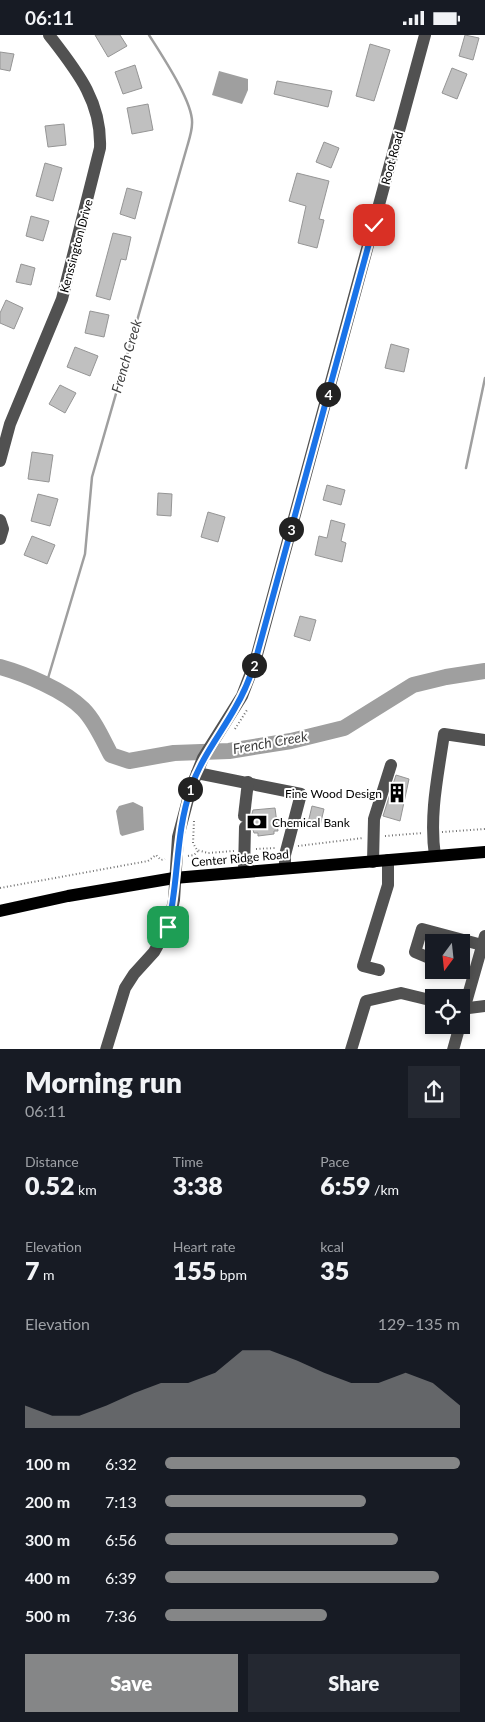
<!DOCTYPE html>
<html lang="en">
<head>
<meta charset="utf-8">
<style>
	:root { --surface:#171b24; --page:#242831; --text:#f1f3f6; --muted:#9ea1a6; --accent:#858687 }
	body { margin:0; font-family:Lato,sans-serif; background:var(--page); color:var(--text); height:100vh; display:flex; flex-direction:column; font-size:19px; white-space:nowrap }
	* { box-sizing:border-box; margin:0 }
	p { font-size:16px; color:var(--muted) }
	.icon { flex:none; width:28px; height:28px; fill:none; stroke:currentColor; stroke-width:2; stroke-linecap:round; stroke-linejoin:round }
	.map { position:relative; height:1014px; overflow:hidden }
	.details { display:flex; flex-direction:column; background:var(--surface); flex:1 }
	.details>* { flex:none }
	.needle { width:32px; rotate:195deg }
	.buttons { position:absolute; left:425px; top:899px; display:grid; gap:10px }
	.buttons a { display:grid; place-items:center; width:45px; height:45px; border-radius:0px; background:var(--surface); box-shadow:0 2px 8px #0003; font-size:25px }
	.pin { position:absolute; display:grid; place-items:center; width:42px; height:42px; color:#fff; margin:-21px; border-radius:10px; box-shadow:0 2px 8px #0006 }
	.km { position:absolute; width:25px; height:25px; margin:-12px; border-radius:50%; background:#222; color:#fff; font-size:14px; line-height:25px; text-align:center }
	.round { display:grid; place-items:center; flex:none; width:52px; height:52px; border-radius:0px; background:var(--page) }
	.overview { display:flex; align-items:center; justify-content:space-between; height:85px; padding:0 25px }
	h1 { font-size:28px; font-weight:800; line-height:38px }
	.stats { display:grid; grid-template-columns:repeat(3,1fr); gap:8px; height:85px; padding:5px 25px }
	.stats div { display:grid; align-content:center }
	.stats b { font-size:25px; font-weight:800 }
	.stats small { font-size:14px; font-weight:400 }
	.stats p { font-size:14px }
	.chart { height:140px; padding:10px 25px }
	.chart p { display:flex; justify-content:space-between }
	.chart svg { width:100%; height:90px; margin-top:5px; fill:var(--accent); opacity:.7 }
	.cta { display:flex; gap:10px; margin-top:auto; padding:10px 25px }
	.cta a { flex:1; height:58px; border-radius:0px; background:var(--accent); color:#fff; font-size:20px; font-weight:800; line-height:58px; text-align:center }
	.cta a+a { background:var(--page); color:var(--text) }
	ul { padding:0 25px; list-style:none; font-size:16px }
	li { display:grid; grid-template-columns:80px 60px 1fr; align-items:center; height:38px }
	li i { height:12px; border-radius:6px; background:var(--accent) }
	.status { display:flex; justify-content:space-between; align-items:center; height:35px; padding:0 25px; background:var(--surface); direction:ltr }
	.status svg { height:14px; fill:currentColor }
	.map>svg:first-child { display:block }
</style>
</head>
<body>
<div class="status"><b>06:11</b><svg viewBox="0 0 49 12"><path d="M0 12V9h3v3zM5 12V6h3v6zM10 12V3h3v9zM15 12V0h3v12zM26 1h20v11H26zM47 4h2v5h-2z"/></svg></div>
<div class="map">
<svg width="485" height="1015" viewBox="0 0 485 1015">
	<rect width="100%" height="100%" fill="#fff"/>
	<g fill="#9f9f9f">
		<path d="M219 36 248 44V55L242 69 212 60Z"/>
		<path d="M133 767 143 772 144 795 122 801 120 799 116 776 119 771Z"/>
	</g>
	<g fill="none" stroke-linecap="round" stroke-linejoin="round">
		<g stroke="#9f9f9f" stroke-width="2.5">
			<path d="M466 433 485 343"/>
			<path d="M46 650 85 519 92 442 187 112C189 105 192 96 192 89 194 68 161 19 149 0"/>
		</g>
		<path stroke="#9f9f9f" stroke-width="16" d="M0 632C25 639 64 655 83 674 95 686 103 705 111 720L129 726 174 718 229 716 291 706 344 693 413 650 446 642 485 636"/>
	</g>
	<g fill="#c0c0c0" stroke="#959595">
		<path d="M95 0H120L127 11 108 22Z"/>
		<path d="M465 0 479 3 473 25 459 21Z"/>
		<path d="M370 9 390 15 374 66 356 61Z"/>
		<path d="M0 17 14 19 10 36 0 34Z"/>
		<path d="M135 30 142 53 123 59 115 37Z"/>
		<path d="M452 33 467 39 457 64 442 58Z"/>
		<path d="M277 46 332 56 328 72 274 59Z"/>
		<path d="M148 69 153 95 132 99 127 73Z"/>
		<path d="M64 89 66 110 48 112 45 91Z"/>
		<path d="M324 107 339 113 331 133 316 127Z"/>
		<path d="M45 128 62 133 53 166 36 161Z"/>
		<path d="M297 138 329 146 319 184 324 185 317 213 298 208 306 171 289 166Z"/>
		<path d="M127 153 142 157 135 184 120 179Z"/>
		<path d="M31 181 49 186 43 206 26 201Z"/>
		<path d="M113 198 131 202 126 225 121 224 110 265 96 261Z"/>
		<path d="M21 229 35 233 31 250 16 247Z"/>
		<path d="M6 265 23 273 14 294 0 288V278Z"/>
		<path d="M90 276 109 280 104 302 85 298Z"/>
		<path d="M391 309 409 314 404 337 385 333Z"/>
		<path d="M75 312 98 321 90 341 67 332Z"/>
		<path d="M60 350 76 358 65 378 49 369Z"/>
		<path d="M32 417 53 420 49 447 28 444Z"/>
		<path d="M327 450 345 455 341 470 323 465Z"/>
		<path d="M158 458 172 459 171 481 157 480Z"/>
		<path d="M38 459 58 464 50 491 31 486Z"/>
		<path d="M208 477 225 482 218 507 201 502Z"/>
		<path d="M331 485 345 489 341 506 346 508 342 527 315 520 319 501 327 503Z"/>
		<path d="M32 501 55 510 47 529 24 520Z"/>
		<path d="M300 581 316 585 310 606 294 601Z"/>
		<path d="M396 740 409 744 400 786 383 781Z"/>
		<path d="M312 771 324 774 320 791 308 788Z"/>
		<path d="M275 773 278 796H274V799L258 801V798H254L250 786 253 775Z"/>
	</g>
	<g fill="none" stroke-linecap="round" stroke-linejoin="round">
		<g stroke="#737373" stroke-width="2" stroke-dasharray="1 2.5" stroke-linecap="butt">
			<path d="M235 694 247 675"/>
			<path d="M194 786 193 808 197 815 208 818 234 816"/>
			<path d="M442 797 485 794"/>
			<path d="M385 801 423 798"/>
			<path d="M298 811 363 803"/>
			<path d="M256 814 276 813"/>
			<path d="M188 821 194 820 198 816"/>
			<path d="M0 853 148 826 156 820 161 825 165 824"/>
		</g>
		<g stroke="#515151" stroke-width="12">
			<path d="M0 426 10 389 62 264 100 113C102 66 76 35 49 0"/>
			<path d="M0 485 3 494 0 504"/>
			<path d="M197 738 301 759 285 820V832"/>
			<path d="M244 781 248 747"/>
			<path d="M435 821C429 780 438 740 444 699L485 705"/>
			<path d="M373 827 374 784 391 730"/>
			<path d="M244 836 245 792"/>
			<path d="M434 925 415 917 422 894 482 910"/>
			<path d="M379 935 363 931 388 850V825"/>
			<path d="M461 974 485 971"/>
			<path d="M461 985 485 901"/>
			<path d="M106 1015 125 953 134 939 154 917 168 892 174 865 178 802 191 753 203 723 242 661 255 627 425 0"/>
			<path d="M351 1015 366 966 401 958 434 966"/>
			<path d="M453 1015 460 990"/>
		</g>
		<path stroke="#000" stroke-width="12" d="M0 876 68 861 174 843 485 817"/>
	</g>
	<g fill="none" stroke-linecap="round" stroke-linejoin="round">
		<defs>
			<path id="route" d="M168 892C179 846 175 799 191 753 201 723 220 700 235 673 244 658 250 643 255 627L374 190"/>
		</defs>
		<use href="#route" stroke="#fff" stroke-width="10"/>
		<use href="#route" stroke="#1a73e8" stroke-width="6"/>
	</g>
	<defs>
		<symbol id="building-bare" viewBox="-9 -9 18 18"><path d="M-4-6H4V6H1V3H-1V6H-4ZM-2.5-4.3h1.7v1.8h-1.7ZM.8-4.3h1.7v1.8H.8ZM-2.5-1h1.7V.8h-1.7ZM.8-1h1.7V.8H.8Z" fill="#000" stroke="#fff" stroke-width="2.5" paint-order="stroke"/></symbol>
		<symbol id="bank-bare" viewBox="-9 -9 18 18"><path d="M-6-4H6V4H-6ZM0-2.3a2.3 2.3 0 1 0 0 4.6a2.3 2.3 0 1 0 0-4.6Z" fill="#000" stroke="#fff" stroke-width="2.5" paint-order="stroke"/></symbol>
	</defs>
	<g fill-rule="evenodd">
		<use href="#building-bare" x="383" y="744" width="28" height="28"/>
		<use href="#bank-bare" x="243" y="773" width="28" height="28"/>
	</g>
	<g text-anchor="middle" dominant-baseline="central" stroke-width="4" stroke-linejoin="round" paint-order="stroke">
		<g font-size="12" fill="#000" stroke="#fff">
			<text transform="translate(392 123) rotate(-75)">Root Road</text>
			<text transform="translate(76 211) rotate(-75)">Kenssington Drive</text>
			<text transform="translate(240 823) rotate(-5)">Center Ridge Road</text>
		</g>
		<g font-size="12" fill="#000" stroke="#fff" text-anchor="end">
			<text x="382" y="758">Fine Wood Design</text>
			<text x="272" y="787" text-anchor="start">Chemical Bank</text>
		</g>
		<g font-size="14" font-style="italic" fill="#404040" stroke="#fff">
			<text transform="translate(126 321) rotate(-74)">French Creek</text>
			<text transform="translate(270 707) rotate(-10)">French Creek</text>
		</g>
	</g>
</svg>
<div class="buttons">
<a><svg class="needle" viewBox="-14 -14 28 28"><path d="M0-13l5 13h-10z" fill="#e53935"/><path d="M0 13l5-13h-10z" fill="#9ea1a6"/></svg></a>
<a><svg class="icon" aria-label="locate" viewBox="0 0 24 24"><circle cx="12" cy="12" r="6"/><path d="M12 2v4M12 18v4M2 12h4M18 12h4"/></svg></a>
</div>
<div class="pin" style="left:168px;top:892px;background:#1e9e55"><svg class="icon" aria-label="arrive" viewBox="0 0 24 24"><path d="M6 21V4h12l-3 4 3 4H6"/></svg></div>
<div class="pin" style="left:374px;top:190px;background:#d93025"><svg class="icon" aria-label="check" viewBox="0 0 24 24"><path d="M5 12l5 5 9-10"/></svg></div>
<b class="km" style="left:190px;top:754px">1</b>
<b class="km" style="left:254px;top:630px">2</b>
<b class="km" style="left:291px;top:494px">3</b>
<b class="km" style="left:328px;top:359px">4</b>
</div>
<section class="details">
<div class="overview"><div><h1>Morning run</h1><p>06:11</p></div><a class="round"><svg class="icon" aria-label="share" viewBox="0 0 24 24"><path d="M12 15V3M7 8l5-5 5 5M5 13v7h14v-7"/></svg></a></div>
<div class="stats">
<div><p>Distance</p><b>0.52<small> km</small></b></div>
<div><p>Time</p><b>3:38</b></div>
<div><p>Pace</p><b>6:59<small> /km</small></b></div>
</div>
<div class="stats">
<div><p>Elevation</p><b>7<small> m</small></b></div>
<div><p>Heart rate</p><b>155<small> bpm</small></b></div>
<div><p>kcal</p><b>35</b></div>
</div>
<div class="chart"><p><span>Elevation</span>129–135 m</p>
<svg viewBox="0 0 160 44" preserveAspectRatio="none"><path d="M0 44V33L10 38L20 38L30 33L40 27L50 22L60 22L70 17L80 6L90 6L100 11L110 17L120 22L130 22L140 17L150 22L160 33V44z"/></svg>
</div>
<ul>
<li><b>100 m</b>6:32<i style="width:100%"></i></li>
<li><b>200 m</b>7:13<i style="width:68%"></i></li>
<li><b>300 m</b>6:56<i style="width:79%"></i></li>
<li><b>400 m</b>6:39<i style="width:93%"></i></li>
<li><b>500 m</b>7:36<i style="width:55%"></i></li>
</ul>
<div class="cta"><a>Save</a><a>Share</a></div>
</section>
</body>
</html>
